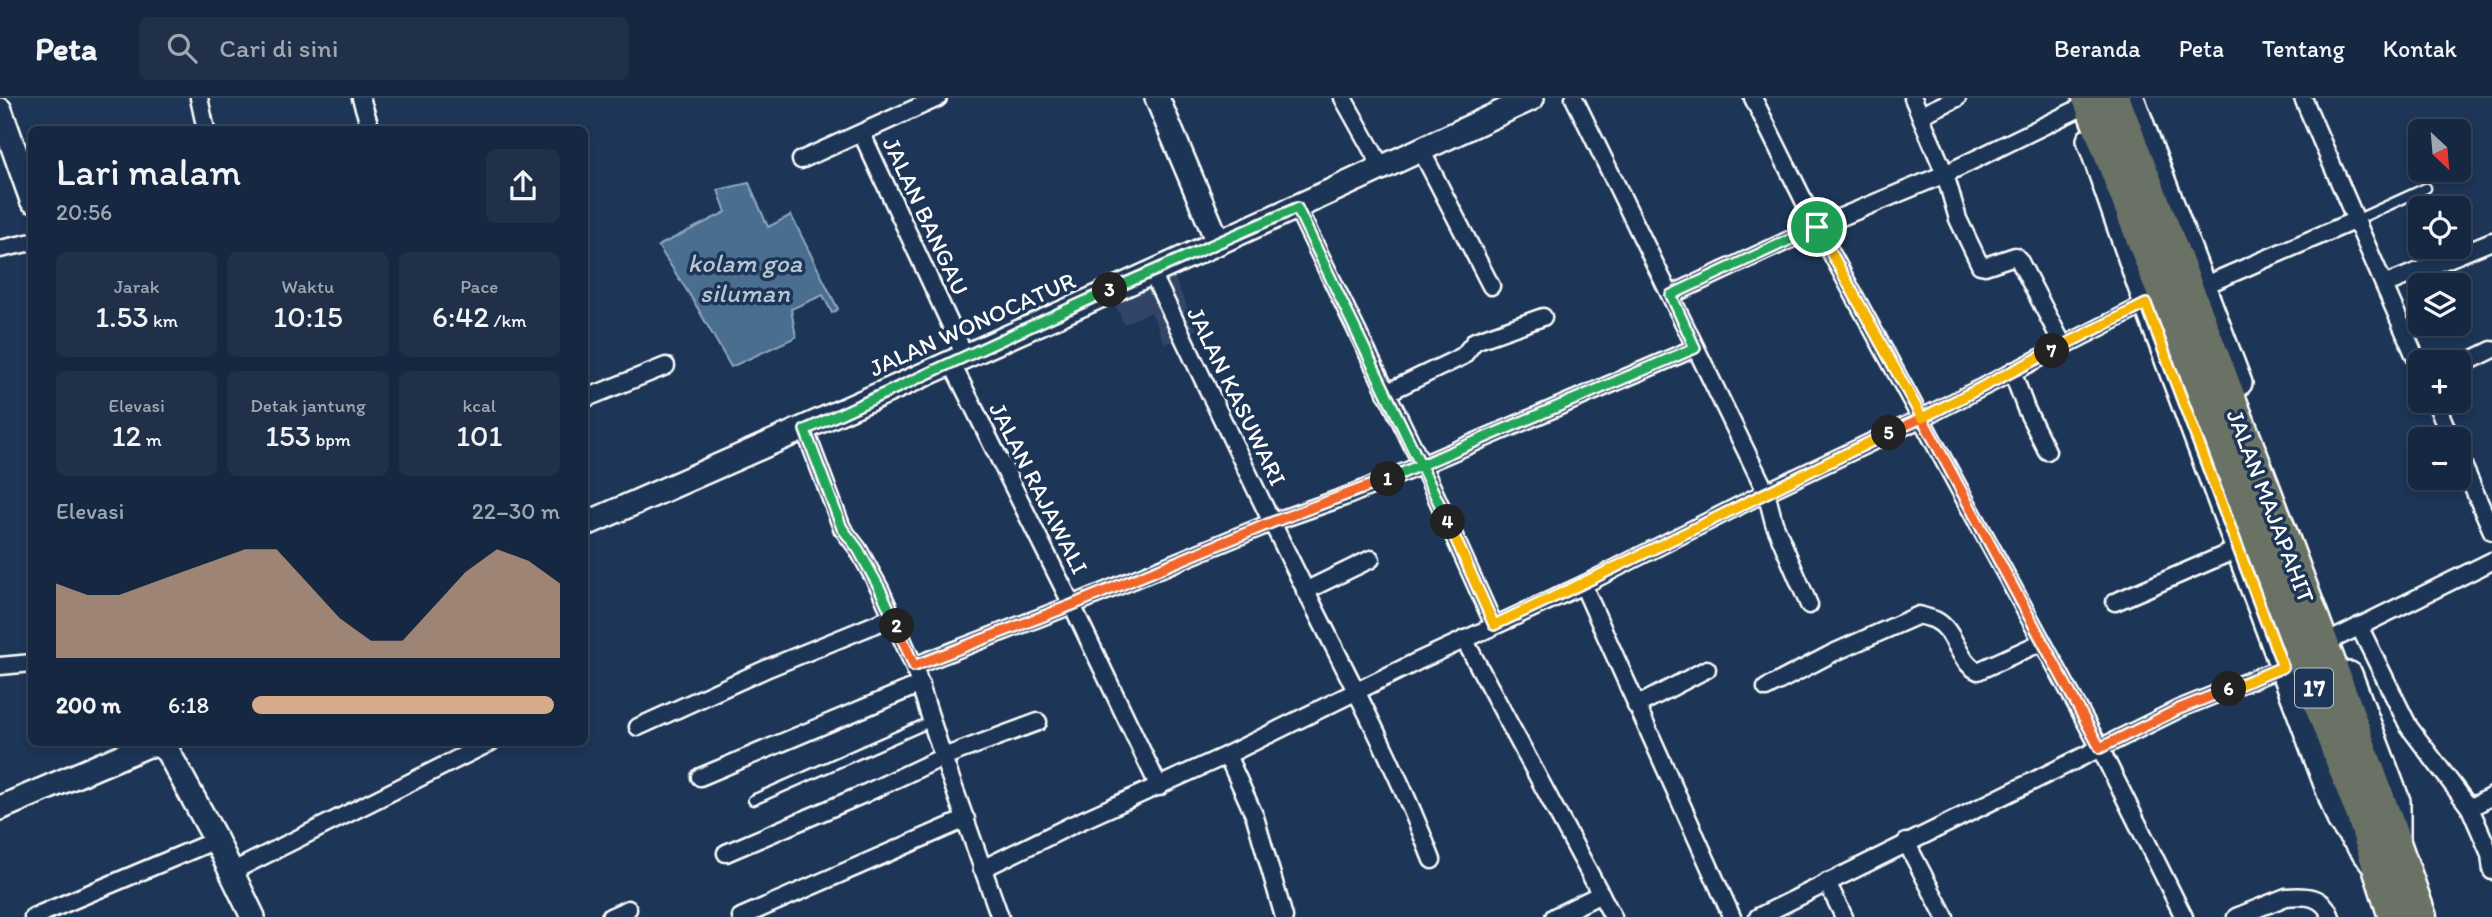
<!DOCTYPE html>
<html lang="id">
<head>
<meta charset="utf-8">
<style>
	:root { --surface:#162841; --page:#1f3048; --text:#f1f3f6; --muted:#9ea6b1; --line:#35445a; --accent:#d6ab8b }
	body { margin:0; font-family:Itim,sans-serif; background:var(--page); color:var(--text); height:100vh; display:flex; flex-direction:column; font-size:26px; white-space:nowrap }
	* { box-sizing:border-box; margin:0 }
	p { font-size:23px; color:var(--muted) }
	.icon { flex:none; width:38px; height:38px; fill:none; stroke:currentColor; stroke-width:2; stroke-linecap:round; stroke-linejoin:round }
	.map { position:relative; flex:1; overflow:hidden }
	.panel { position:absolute; left:28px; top:28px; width:560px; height:620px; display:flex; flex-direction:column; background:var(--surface); border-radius:10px; box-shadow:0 4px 10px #0003,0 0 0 2px var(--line) }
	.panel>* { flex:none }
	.needle { width:46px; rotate:154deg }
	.buttons { position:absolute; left:2408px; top:21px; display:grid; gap:14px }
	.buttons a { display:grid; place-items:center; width:63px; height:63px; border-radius:10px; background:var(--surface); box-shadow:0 4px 10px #0003,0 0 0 2px var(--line); font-size:35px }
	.pin { position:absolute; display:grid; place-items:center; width:60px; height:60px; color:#fff; margin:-30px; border:4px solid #fff; border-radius:50%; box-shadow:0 2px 7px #0007 }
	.km { position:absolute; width:35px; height:35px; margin:-18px; border-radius:50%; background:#222; color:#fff; font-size:19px; line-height:35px; text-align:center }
	.round { display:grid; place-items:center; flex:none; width:74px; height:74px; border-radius:10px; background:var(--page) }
	.overview { display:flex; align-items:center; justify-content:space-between; height:119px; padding:0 28px }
	h1 { font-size:38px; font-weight:600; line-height:52px }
	.figures { display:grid; grid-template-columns:repeat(3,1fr); gap:10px; height:119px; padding:7px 28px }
	.figures div { display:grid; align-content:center; border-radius:10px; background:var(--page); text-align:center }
	.figures b { font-size:30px; font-weight:600 }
	.figures small { font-size:19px; font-weight:400 }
	.figures p { font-size:19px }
	.chart { height:196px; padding:14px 28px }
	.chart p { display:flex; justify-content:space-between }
	.chart svg { width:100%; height:126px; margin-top:7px; fill:var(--accent); opacity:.7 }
	ul { padding:0 28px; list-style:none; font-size:23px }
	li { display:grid; grid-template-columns:112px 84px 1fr; align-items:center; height:52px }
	li i { height:18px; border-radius:9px; background:var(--accent) }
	header { display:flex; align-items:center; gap:42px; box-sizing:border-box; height:98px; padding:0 35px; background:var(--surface); border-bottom:2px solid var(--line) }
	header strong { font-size:33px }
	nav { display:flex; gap:38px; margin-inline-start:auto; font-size:24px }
	.search { width:490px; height:63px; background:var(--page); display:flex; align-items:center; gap:18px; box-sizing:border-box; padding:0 24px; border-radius:10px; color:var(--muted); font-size:26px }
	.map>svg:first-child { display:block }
</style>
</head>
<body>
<header>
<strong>Peta</strong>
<div class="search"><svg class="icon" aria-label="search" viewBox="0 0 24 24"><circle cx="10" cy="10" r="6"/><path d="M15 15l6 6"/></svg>Cari di sini</div>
<nav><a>Beranda</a><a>Peta</a><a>Tentang</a><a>Kontak</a></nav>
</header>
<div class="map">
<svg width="2492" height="819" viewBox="0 0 2492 819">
	<rect width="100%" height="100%" fill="#1d3557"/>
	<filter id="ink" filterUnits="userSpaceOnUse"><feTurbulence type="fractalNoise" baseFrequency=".0143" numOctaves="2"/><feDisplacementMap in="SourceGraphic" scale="14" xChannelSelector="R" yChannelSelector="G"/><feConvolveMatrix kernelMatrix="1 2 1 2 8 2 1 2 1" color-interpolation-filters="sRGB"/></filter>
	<g filter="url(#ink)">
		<path fill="#314568" d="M1187 163 1191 170 1174 179 1197 231 1165 246 1151 214 1124 226 1111 197Z"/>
		<path fill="#486e90" stroke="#91a8bc" stroke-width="2" d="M749 85 768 129 791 117 838 211 832 215 823 197 791 211 796 239 731 269 693 202 658 148 726 114 718 92Z"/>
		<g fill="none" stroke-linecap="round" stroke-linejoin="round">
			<defs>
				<g id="lane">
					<path d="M2356 122 2426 90"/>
					<path d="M753 702 932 623"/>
				</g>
				<g id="street">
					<path d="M199 0 206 32"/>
					<path d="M361 0 371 32"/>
					<path d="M1343 0 1382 70"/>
					<path d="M1574 0 1766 394 1774 425 1809 507"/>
					<path d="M1753 0 1817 129 2100 650 2184 819"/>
					<path d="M1913 0 1945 76 1958 121 1980 167 1985 168 2015 158 2019 162 2063 247"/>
					<path d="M2303 0 2420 270"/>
					<path d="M1921 17 1957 0"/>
					<path d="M862 36 965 258"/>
					<path d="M1421 52 1491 188"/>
					<path d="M801 62 938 0"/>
					<path d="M1297 110 1422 367 1494 527"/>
					<path d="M0 151 32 144"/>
					<path d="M1151 173C1203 280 1253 388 1306 493 1351 584 1396 667 1432 762"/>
					<path d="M2384 187 2492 143"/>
					<path d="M2203 188 2356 122"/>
					<path d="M1671 197 1817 129 1945 76 2078 11"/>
					<path d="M951 264 1072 507 1159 689"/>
					<path d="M2459 268 2492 252"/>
					<path d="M2012 273 2026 311 2047 353"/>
					<path d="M1386 295 1463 258 1475 243 1543 219"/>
					<path d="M584 301 666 268"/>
					<path d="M2435 303 2451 341"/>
					<path d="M805 332 842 430 858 451 880 491 914 568 943 659 1000 819"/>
					<path d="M2459 358 2492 433"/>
					<path d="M1583 487 1732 819"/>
					<path d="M1305 493 1371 461"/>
					<path d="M2115 504 2238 451"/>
					<path d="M2359 528 2409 629 2470 710"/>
					<path d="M2336 540 2492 463"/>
					<path d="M1464 541 1613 819"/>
					<path d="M0 568 32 565"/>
					<path d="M914 568 1072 507 1273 424 1347 398 1422 367 1695 250"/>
					<path d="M1766 590 1833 555 1919 517C1924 519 1931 520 1935 522 1956 532 1957 564 1978 573L2042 544"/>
					<path d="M1636 608 1707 571"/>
					<path d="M638 629 768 570 893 519"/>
					<path d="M1227 657 1255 719 1284 819"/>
					<path d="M700 679 921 586"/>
					<path d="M2492 698 2470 710 2490 756 2492 773"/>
					<path d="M1906 744 1945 819"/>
					<path d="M726 755 864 696 943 659 1038 624"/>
					<path d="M982 771 1074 726 1227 657 1416 564 1583 487 1766 394 1922 320 2146 206"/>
					<path d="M231 774 491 644"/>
					<path d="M1827 784 1844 819"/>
					<path d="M33 819 216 742"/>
					<path d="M610 819 628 811"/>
					<path d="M741 819 966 721"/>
					<path d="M1554 819 1601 796"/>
					<path d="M1758 819 2179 611 2283 569"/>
					<path d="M2236 819 2286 799C2307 797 2324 798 2331 819"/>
				</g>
				<g id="secondary">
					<path d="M1157 0 1218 144"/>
					<path d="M2132 0 2240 285"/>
					<path d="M0 12 32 102"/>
					<path d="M2089 42 2146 206 2340 724 2374 767"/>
					<path d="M584 427C901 288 1218 147 1532 0"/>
					<path d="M2350 576 2398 703V743"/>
					<path d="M160 647 168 654 216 742 253 819"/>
					<path d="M0 710 148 647H160"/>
				</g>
				<g id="highway">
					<path d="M2088 0 2361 715 2394 819"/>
					<path d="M2114 0C2219 272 2326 543 2421 819"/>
				</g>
			</defs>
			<use href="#lane" stroke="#fff" stroke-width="13"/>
			<use href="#street" stroke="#fff" stroke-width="21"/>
			<use href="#secondary" stroke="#fff" stroke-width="28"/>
			<use href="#highway" stroke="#fff" stroke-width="35"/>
			<use href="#lane" stroke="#1d3557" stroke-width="8"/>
			<use href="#street" stroke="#1d3557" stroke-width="16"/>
			<use href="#secondary" stroke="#1d3557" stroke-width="23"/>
			<use href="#highway" stroke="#6a7266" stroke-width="30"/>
		</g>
	</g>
	<g fill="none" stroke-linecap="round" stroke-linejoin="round" filter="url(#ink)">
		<defs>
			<path id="split-1" d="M1388 381 1695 250 1671 197 1817 129"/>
			<path id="split-2" d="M897 528 914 568 1072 507 1273 424 1388 381"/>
			<path id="split-3" d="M897 528 880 491 858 451 842 430 805 332 1110 192"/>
			<path id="split-4" d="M1110 192 1297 110 1448 424"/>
			<path id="split-5" d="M1448 424 1494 527C1627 466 1757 398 1889 335"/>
			<path id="split-6" d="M1889 335 1922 320 2100 650 2179 611 2229 591"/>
			<path id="split-7" d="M2052 253 2146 206 2283 569 2229 591"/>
			<path id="split-8" d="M1817 129 1922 320 2052 253"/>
		</defs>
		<use href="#split-1" stroke="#fff" stroke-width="14"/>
		<use href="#split-2" stroke="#fff" stroke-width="14"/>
		<use href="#split-3" stroke="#fff" stroke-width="14"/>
		<use href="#split-4" stroke="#fff" stroke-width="14"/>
		<use href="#split-5" stroke="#fff" stroke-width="14"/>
		<use href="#split-6" stroke="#fff" stroke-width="14"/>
		<use href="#split-7" stroke="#fff" stroke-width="14"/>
		<use href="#split-8" stroke="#fff" stroke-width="14"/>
		<use href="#split-1" stroke="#22a559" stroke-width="9"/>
		<use href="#split-2" stroke="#f0652b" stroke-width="9"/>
		<use href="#split-3" stroke="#22a559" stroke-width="9"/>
		<use href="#split-4" stroke="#22a559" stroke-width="9"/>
		<use href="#split-5" stroke="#f5b400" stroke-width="9"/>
		<use href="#split-6" stroke="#f0652b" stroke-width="9"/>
		<use href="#split-7" stroke="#f5b400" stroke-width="9"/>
		<use href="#split-8" stroke="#f5b400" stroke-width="9"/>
	</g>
	<g text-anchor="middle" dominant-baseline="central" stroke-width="7" stroke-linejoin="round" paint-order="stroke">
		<rect fill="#1d3557" stroke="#bbc2cd" stroke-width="2" x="2295" y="570.5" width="38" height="39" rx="5"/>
		<g font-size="23" font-weight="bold" fill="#fff">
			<text x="2314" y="590">17</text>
		</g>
		<g font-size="24" fill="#fff" stroke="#1d3557">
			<text transform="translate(926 118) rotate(65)">JALAN BANGAU</text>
			<text transform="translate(972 226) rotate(-24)">JALAN WONOCATUR</text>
			<text transform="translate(1237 298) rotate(64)">JALAN KASUWARI</text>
			<text transform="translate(1039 390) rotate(63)">JALAN RAJAWALI</text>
			<text transform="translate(2271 408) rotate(69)">JALAN MAJAPAHIT</text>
		</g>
		<g font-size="26" font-style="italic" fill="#b6c5d3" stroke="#1d3557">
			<text x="745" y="165">kolam goa<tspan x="745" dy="30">siluman</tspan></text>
		</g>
	</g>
</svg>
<div class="buttons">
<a><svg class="needle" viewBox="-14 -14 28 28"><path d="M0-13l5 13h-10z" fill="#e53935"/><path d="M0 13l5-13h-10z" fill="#9ea6b1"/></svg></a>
<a><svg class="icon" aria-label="locate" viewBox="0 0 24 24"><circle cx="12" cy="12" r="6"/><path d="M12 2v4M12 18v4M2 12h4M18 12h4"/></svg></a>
<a><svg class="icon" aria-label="layers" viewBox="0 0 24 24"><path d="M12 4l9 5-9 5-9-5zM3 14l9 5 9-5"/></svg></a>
<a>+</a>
<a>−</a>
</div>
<div class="pin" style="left:1817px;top:129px;background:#1e9e55"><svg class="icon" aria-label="arrive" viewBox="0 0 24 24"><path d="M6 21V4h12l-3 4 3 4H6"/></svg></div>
<b class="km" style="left:1388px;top:381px">1</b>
<b class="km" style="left:897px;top:528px">2</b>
<b class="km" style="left:1110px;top:192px">3</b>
<b class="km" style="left:1448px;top:424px">4</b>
<b class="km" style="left:1889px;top:335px">5</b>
<b class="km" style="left:2229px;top:591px">6</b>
<b class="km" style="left:2052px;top:253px">7</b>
<section class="panel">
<div class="overview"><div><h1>Lari malam</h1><p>20:56</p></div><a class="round"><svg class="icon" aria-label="share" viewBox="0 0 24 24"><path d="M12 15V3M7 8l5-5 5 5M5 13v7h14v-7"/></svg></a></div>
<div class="figures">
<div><p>Jarak</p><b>1.53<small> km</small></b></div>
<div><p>Waktu</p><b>10:15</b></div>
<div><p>Pace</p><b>6:42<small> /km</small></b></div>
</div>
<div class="figures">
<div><p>Elevasi</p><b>12<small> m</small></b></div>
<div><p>Detak jantung</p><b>153<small> bpm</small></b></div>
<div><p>kcal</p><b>101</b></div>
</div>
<div class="chart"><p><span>Elevasi</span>22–30 m</p>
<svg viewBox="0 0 160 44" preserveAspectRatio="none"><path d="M0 44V18L10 22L20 22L30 18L40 14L50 10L60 6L70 6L80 18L90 30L100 38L110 38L120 26L130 14L140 6L150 10L160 18V44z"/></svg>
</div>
<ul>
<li><b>200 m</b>6:18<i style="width:98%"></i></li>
</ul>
</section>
</div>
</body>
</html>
